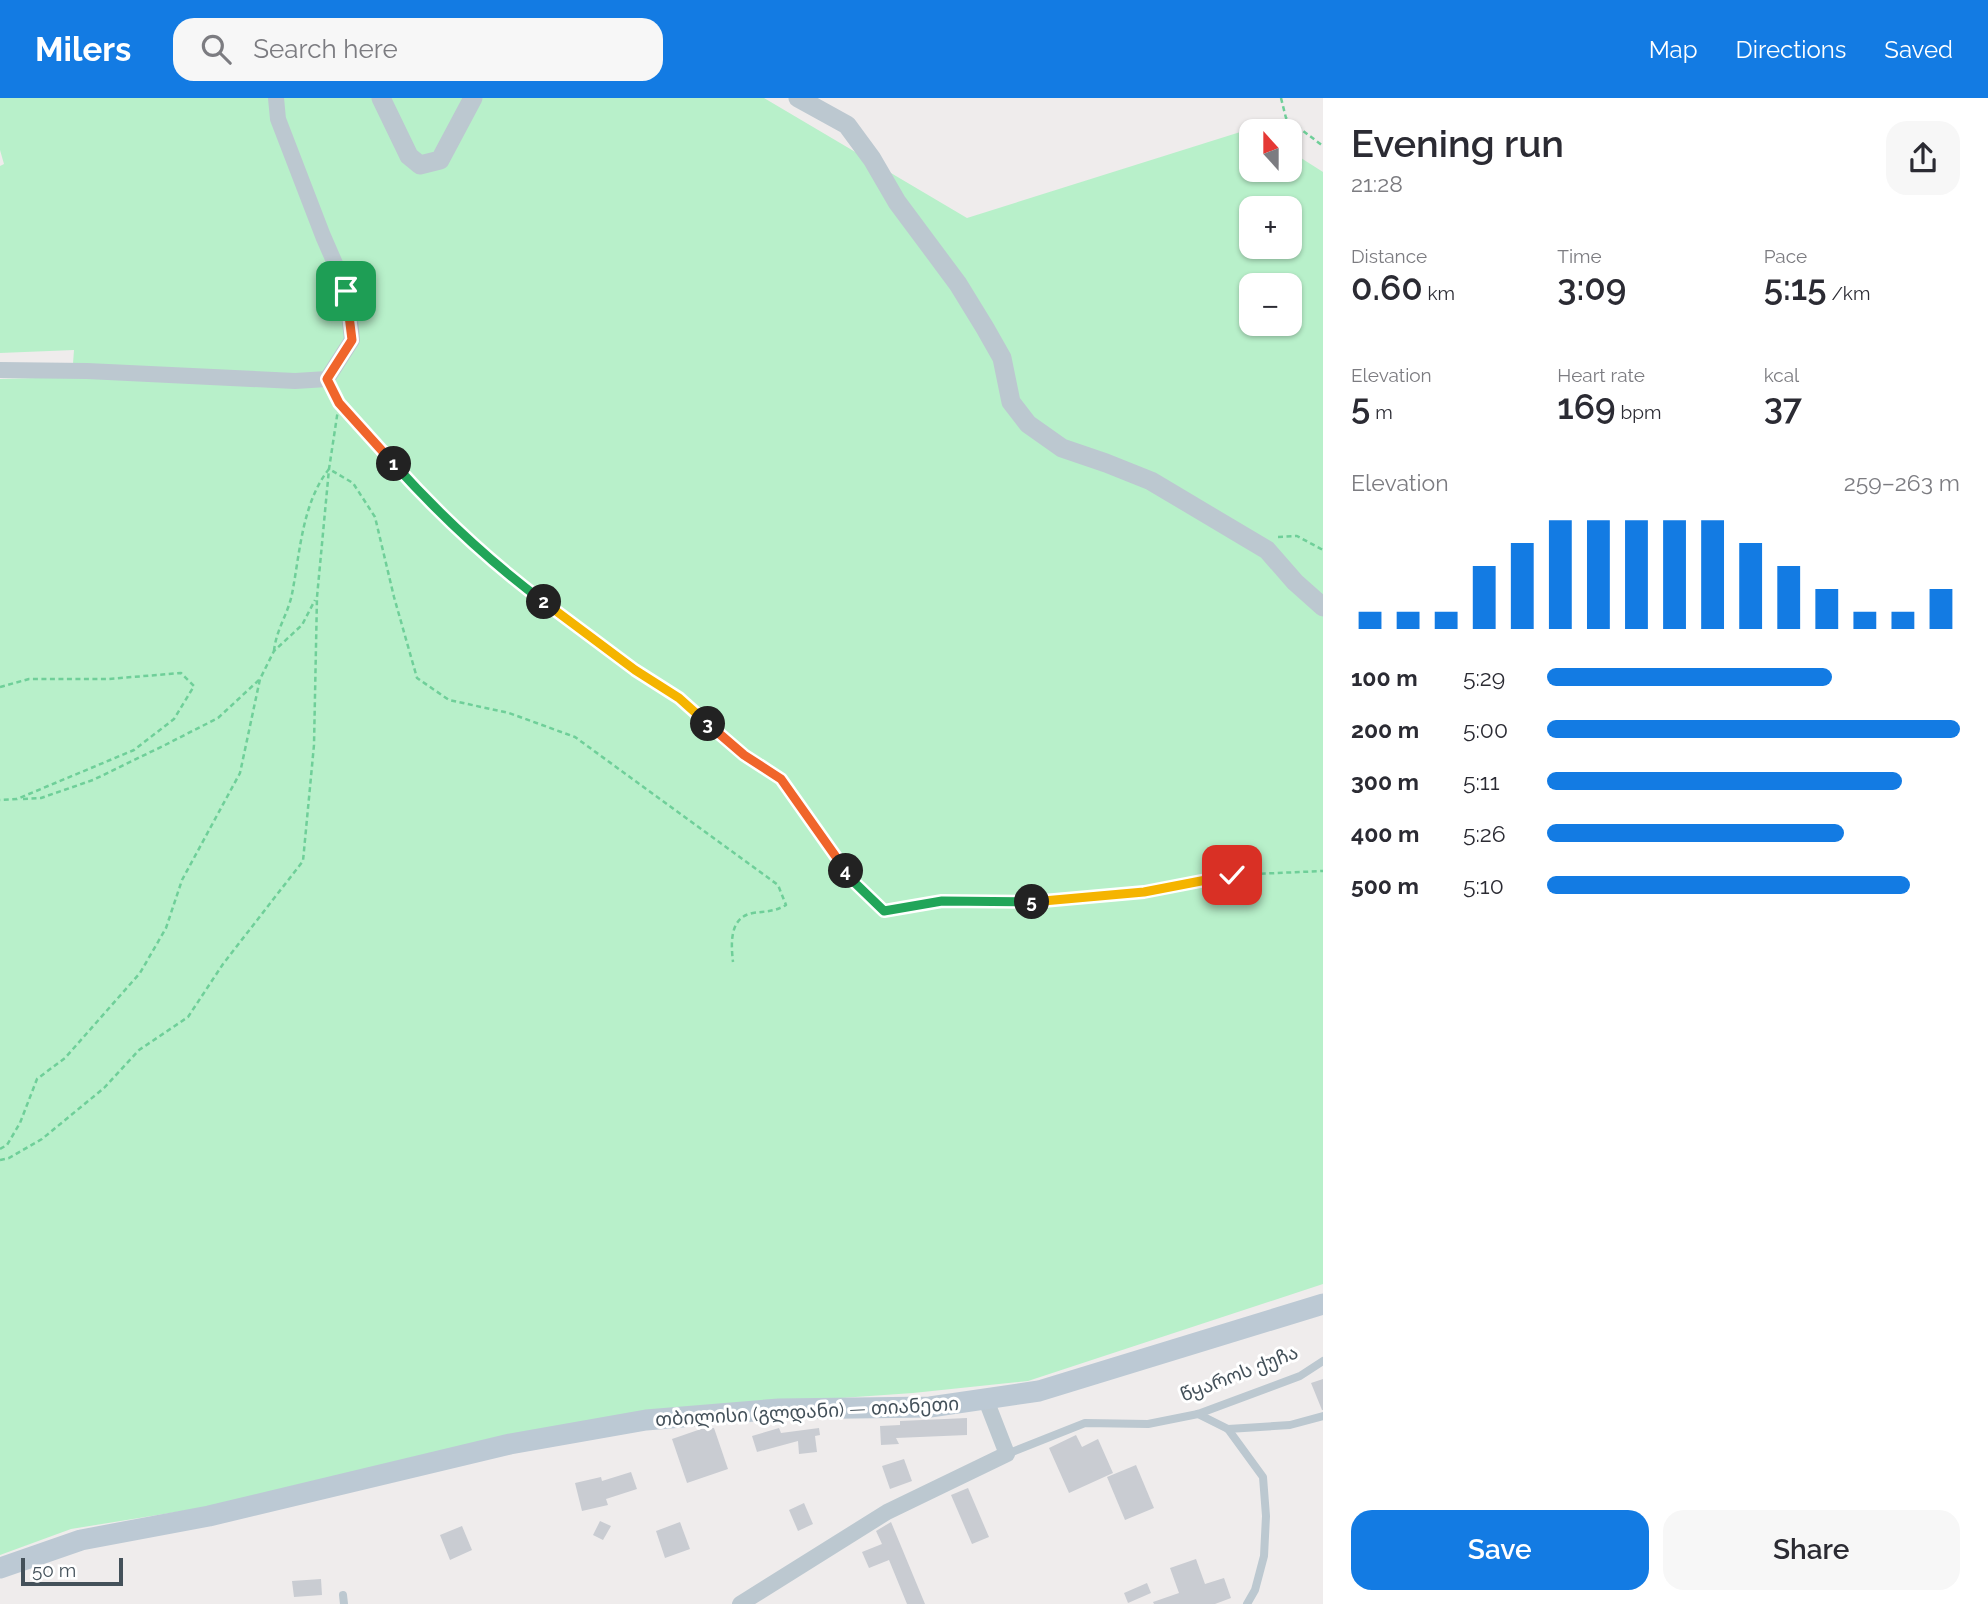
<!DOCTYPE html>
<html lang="en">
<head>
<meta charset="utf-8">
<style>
	:root { --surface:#fff; --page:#f7f7f7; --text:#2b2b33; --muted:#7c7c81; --accent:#137be3 }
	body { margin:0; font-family:Raleway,"Noto Sans Georgian",sans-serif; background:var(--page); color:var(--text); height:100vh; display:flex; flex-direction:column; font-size:26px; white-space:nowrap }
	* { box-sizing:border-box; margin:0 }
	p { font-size:23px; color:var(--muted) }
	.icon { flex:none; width:38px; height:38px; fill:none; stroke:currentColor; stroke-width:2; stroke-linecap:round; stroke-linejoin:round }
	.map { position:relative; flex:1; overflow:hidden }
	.sheet { display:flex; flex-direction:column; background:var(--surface); width:665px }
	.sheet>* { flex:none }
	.needle { width:46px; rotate:339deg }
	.controls { position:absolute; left:1239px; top:21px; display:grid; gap:14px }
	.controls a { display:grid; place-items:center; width:63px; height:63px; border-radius:14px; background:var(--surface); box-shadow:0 2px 5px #0004; font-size:35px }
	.scale { position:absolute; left:21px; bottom:18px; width:102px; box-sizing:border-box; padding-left:7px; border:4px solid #44515a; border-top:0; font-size:19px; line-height:24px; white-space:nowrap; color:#44515a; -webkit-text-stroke:5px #fff; paint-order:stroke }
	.pin { position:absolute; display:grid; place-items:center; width:60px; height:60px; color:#fff; margin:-30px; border-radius:14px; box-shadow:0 4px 10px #0006 }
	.km { position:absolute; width:35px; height:35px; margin:-18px; border-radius:50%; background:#222; color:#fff; font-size:19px; line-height:35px; text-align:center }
	.round { display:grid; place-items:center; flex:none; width:74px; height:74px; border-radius:21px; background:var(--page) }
	.headline { display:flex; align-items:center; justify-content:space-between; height:119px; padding:0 28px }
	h1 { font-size:38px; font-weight:600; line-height:52px }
	.figures { display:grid; grid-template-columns:repeat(3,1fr); gap:10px; height:119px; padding:7px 28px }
	.figures div { display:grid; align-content:center }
	.figures b { font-size:35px; font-weight:600 }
	.figures small { font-size:19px; font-weight:400 }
	.figures p { font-size:19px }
	.chart { height:196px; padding:14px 28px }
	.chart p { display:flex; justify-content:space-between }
	.chart svg { width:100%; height:126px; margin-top:7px; stroke:var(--accent); stroke-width:6 }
	.action { display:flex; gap:14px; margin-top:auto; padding:14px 28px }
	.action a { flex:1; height:80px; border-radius:21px; background:var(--accent); color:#fff; font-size:28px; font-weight:600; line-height:80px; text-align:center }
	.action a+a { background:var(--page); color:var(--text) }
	ul { padding:0 28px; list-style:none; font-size:23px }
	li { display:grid; grid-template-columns:112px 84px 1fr; align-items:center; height:52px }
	li i { height:18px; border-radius:9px; background:var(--accent) }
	header { display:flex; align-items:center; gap:42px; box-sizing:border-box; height:98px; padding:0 35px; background:var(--accent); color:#fff }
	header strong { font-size:33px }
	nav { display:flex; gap:38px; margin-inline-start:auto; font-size:24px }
	.search { width:490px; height:63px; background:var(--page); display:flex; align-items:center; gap:18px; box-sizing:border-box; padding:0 24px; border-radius:21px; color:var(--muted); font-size:26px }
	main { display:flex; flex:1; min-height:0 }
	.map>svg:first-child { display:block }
</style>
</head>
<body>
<header>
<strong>Milers</strong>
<div class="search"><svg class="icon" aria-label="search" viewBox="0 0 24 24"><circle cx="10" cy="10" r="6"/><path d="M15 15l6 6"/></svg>Search here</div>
<nav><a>Map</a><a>Directions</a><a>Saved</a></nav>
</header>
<main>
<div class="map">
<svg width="1323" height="1506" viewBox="0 0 1323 1506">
	<rect width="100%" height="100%" fill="#efecec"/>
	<path fill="#b8f0ca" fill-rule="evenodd" d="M0 0H764L967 120 1253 30 1258 33H1251V72H1290V53L1323 74V1186L1028 1283 913 1295 712 1309 201 1410 71 1431 0 1457V281L72 279 74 252 0 255V68L4 66 0 52ZM1251 110H1290V149H1251ZM1251 187H1290V226H1251Z"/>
	<g fill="#c9ccd2">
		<path d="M1276 1261 1279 1274 1259 1280 1255 1268Z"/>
		<path d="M1323 1281V1312H1322L1311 1285Z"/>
		<path d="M967 1320V1337L896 1340 899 1346 881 1347 880 1328 900 1327V1323Z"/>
		<path d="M714 1330 728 1371 687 1385 672 1341 701 1331Z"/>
		<path d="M779 1330 781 1335 819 1330 820 1337 815 1338 817 1354 799 1356 798 1343 757 1354 752 1338Z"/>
		<path d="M1076 1337 1082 1349 1098 1341 1113 1375 1069 1395 1049 1350Z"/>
		<path d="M904 1361 912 1383 890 1391 882 1368Z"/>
		<path d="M1136 1367 1154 1410 1125 1422 1107 1379Z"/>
		<path d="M631 1374 637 1391 606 1401 608 1407 582 1413 575 1385 601 1379 602 1383Z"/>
		<path d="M968 1390 989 1439 972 1446 951 1397Z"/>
		<path d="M804 1405 813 1426 798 1433 789 1412Z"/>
		<path d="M600 1423 611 1428 603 1442 593 1437Z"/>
		<path d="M680 1424 690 1451 665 1460 656 1433Z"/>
		<path d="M891 1424 925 1506H907L889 1462 869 1470 862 1454 882 1446 876 1433Z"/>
		<path d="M462 1428 472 1452 450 1462 440 1437Z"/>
		<path d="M1196 1461 1205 1486 1224 1480 1231 1500 1215 1506H1154L1153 1504 1179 1495 1170 1470Z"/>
		<path d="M321 1481 322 1497 294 1499 292 1483Z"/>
		<path d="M1147 1485 1151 1495 1128 1505 1124 1495Z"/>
	</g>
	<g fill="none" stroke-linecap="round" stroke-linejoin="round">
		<g stroke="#6fcf99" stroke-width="2.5" stroke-dasharray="5 3.5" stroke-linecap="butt">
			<path d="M1281 0 1286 20 1323 48"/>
			<path d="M339 305 424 399 502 473 635 572 679 600 744 657 781 681 854 784 884 813 942 803 1046 804 1144 794 1232 777 1323 773"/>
			<path d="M1278 439 1297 438 1323 452"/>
			<path d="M274 553C276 532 288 516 292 496 300 455 302 405 329 371L353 385 375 419 394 499 417 580 449 602 509 615 575 639 778 787 786 807C774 814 766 813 753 815 729 819 731 846 733 864"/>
			<path d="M0 589 29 581H108L181 575 194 588 174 621 134 652 17 701 0 702"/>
			<path d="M23 701 41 700 93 682 165 647 218 620 260 581"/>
			<path d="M0 1051 7 1047 20 1025 37 981 65 960 140 875 166 830 182 782 240 675 260 581 274 553 302 527 315 502"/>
			<path d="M0 1062 9 1060 42 1041 104 990 139 952 188 919 223 866 303 763 314 647 317 499 329 371 339 305 333 293"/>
		</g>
		<g stroke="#bcc8d0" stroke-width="8">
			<path d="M1198 1316 1228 1331 1263 1379 1266 1418 1264 1458 1255 1492 1247 1506"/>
			<path d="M1228 1331 1290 1327 1323 1318"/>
			<path d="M1007 1356 1085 1325 1148 1326 1198 1316 1300 1278 1323 1263"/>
			<path d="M343 1497 344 1506"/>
		</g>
		<g stroke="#bcc8d0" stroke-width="16">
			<path d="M0 272 87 273 295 283 327 281 352 242 347 193 323 138 278 21 276 0"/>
			<path d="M740 1506 887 1414 1007 1356 986 1302"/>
		</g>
		<g stroke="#bcc8d0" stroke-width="19">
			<path d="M381 0 409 58 420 67 440 62 473 0"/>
			<path d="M798 0 847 27 872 61 897 104 958 186 985 230 1002 260 1011 304 1028 326 1062 350 1106 365 1151 383 1267 452 1295 484 1323 509"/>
		</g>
		<path stroke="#bcc9d4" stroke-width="21" d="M0 1470 81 1442 209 1418 510 1346 646 1322 779 1311 930 1309 1039 1293 1323 1206"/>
	</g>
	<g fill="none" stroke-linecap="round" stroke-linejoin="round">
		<defs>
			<path id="split-1" d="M346 193 352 242 327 281 339 305 394 366"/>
			<path id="split-2" d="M394 366C440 417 489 463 544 504"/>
			<path id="split-3" d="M544 504 635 572 679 600 708 626"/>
			<path id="split-4" d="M708 626 744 657 781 681 846 773"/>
			<path id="split-5" d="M846 773 854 784 884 813 942 803 1032 804"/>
			<path id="split-6" d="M1032 804 1144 794 1232 777"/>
		</defs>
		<use href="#split-1" stroke="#fff" stroke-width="14"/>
		<use href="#split-2" stroke="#fff" stroke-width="14"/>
		<use href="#split-3" stroke="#fff" stroke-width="14"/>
		<use href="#split-4" stroke="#fff" stroke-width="14"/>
		<use href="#split-5" stroke="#fff" stroke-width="14"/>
		<use href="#split-6" stroke="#fff" stroke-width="14"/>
		<use href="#split-1" stroke="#f0652b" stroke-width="9"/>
		<use href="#split-2" stroke="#22a559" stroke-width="9"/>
		<use href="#split-3" stroke="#f5b400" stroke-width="9"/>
		<use href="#split-4" stroke="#f0652b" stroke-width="9"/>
		<use href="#split-5" stroke="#22a559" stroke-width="9"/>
		<use href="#split-6" stroke="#f5b400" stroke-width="9"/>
	</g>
	<g text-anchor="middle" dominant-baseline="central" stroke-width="6" stroke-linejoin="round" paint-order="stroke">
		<g font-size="19" fill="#44515a" stroke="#fff">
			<text transform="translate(1239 1275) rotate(-21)">წყაროს ქუჩა</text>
			<text transform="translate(807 1313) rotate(-3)">თბილისი (გლდანი) — თიანეთი</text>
		</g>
	</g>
</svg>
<div class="controls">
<a><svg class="needle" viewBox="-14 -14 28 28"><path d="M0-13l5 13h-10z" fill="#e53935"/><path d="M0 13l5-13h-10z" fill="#7c7c81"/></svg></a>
<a>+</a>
<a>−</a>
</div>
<div class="scale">50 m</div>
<div class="pin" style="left:346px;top:193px;background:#1e9e55"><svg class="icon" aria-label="arrive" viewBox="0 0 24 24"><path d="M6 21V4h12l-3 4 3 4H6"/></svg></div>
<div class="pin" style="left:1232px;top:777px;background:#d93025"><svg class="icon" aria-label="check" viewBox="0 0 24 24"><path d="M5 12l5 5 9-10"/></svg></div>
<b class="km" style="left:394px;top:366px">1</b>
<b class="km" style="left:544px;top:504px">2</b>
<b class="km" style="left:708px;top:626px">3</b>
<b class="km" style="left:846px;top:773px">4</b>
<b class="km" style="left:1032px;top:804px">5</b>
</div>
<section class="sheet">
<div class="headline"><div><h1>Evening run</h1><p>21:28</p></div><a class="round"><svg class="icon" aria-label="share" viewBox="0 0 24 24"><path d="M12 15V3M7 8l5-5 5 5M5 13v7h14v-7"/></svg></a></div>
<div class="figures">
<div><p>Distance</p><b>0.60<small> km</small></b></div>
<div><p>Time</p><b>3:09</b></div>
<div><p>Pace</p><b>5:15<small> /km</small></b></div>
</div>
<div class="figures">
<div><p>Elevation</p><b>5<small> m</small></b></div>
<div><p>Heart rate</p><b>169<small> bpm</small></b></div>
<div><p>kcal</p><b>37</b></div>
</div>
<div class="chart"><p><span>Elevation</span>259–263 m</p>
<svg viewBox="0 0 160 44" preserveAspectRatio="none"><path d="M5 44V38M15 44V38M25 44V38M35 44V22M45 44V14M55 44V6M65 44V6M75 44V6M85 44V6M95 44V6M105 44V14M115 44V22M125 44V30M135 44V38M145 44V38M155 44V30"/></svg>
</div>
<ul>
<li><b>100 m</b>5:29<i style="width:69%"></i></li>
<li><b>200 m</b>5:00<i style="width:100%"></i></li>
<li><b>300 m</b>5:11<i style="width:86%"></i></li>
<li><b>400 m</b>5:26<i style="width:72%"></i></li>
<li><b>500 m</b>5:10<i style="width:88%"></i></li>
</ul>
<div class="action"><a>Save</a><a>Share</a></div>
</section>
</main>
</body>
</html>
